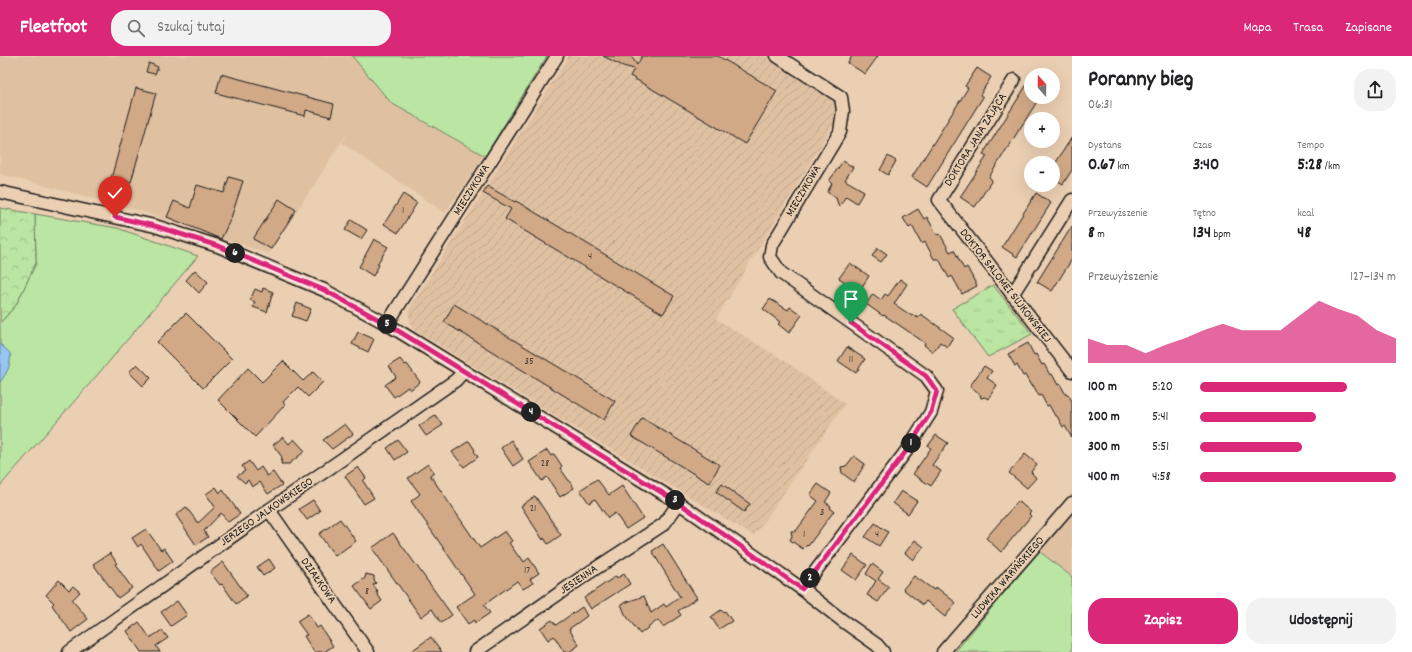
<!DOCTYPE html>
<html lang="pl">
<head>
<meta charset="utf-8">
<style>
	:root { --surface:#fff; --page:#f2f2f2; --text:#202124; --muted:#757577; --accent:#db2777 }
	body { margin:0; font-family:Dekko,sans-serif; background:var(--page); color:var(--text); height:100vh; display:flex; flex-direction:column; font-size:15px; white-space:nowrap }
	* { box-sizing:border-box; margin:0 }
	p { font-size:13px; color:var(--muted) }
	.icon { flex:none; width:22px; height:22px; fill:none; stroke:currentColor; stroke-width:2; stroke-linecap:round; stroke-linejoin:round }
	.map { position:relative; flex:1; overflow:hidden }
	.side { display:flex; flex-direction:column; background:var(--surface); width:340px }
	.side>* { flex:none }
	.needle { width:26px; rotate:340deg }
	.buttons { position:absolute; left:1024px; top:12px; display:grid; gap:8px }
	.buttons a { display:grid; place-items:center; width:36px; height:36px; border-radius:50%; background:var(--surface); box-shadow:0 4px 16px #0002; font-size:20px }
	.pin { position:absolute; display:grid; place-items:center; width:34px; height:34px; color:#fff; margin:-41px -17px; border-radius:50% 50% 50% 0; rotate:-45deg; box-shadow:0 0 4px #0007 }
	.pin .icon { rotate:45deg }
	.km { position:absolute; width:20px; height:20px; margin:-10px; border-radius:50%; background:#222; color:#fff; font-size:11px; line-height:20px; text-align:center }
	.round { display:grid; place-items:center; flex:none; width:42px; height:42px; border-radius:16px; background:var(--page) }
	.headline { display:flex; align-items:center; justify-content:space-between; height:68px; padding:0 16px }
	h1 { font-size:22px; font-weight:700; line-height:30px }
	.stats { display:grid; grid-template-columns:repeat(3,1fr); gap:6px; height:68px; padding:4px 16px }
	.stats div { display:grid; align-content:center }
	.stats b { font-size:17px; font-weight:700 }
	.stats small { font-size:11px; font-weight:400 }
	.stats p { font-size:11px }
	.chart { height:112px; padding:8px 16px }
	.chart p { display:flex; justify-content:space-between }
	.chart svg { width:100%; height:72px; margin-top:4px; fill:var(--accent); opacity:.7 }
	.action { display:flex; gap:8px; margin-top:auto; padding:8px 16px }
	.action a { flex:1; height:46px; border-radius:16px; background:var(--accent); color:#fff; font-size:16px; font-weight:700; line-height:46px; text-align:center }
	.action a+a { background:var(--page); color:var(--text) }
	ul { padding:0 16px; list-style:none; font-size:13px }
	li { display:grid; grid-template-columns:64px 48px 1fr; align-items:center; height:30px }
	li i { height:10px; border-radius:5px; background:var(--accent) }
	header { display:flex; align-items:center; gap:24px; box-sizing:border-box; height:56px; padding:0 20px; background:var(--accent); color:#fff }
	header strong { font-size:19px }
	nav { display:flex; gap:22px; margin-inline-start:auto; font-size:14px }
	.search { width:280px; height:36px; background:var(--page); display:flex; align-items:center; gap:10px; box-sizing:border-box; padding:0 14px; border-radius:16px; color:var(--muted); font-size:15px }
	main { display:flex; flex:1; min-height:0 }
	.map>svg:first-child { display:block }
</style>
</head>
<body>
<header>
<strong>Fleetfoot</strong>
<div class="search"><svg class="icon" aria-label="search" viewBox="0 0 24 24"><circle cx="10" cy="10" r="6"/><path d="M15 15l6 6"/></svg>Szukaj tutaj</div>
<nav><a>Mapa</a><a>Trasa</a><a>Zapisane</a></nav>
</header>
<main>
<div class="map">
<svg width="1072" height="596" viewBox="0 0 1072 596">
	<defs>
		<pattern id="industrial-furrows" width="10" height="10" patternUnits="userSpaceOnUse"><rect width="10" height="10" fill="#dfc1a2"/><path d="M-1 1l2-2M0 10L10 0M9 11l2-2" fill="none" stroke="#bfa58b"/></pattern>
		<pattern id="forest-crowns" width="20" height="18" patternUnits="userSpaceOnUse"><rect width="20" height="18" fill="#bae5a2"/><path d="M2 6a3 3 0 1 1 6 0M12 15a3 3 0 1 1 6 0" fill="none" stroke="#9fc48b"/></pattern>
		<pattern id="park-tufts" width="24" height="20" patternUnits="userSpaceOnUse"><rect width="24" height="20" fill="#bae5a2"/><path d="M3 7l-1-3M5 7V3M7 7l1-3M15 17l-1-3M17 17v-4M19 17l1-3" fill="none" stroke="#9fc48b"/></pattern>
	</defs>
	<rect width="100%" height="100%" fill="#ebcfb2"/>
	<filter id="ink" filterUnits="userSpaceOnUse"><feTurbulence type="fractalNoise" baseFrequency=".025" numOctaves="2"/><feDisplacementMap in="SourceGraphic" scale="8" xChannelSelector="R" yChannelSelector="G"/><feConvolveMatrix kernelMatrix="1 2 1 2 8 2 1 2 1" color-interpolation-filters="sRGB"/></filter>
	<g filter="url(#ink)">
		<g fill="#dfc1a2">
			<path d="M0 0H352L391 47 485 100 445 157 342 87 350 73 269 198 140 155 0 118Z"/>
			<path d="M1072 457V521L1039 495Z"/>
		</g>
		<path fill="url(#industrial-furrows)" d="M569 0H769L838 43V61L716 263 785 305 845 348 754 480 414 274 410 265 408 255Z"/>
		<g fill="#bae5a2" stroke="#6b805f">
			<path d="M352 0H547L485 100 391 47Z"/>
			<path d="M35 158 117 172 198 200 106 309 0 430V267L16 249 36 207Z"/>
			<path d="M1039 495 1072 521V596H955Z"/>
		</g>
		<path fill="url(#forest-crowns)" stroke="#6b805f" d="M0 152 35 158 36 207 16 249 0 267Z"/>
		<path fill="url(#park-tufts)" stroke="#6b805f" d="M993 229 1032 278 988 301 952 253Z"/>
		<path fill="#96c6f2" stroke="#65829c" d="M0 288 10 297C12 308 7 317 0 326Z"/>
		<g fill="#d1a986" stroke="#1c1c1c">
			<path d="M603 0H631L637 9 642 0H718L777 35 745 88 630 20 634 13 623 10Z"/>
			<path d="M852 0H878L865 18 848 7Z"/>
			<path d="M149 7 158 11 155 18 146 16Z"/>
			<path d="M977 12 991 21 980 39 983 41 927 131 912 121 968 32 965 30Z"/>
			<path d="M221 18 334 48 331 61 306 54 305 60 216 37Z"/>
			<path d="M1031 22V41H1040L989 121 992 124 975 151 960 141 987 100 983 98Z"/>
			<path d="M136 32 156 37 131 126 127 125 122 151 111 149 114 131 109 130Z"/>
			<path d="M1072 81V114L1063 128 1053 122V111Z"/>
			<path d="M888 100 896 105 888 119 880 114Z"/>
			<path d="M843 105 853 111 845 124 864 135 857 147 846 140 839 151 836 142 827 136 832 128 829 125Z"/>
			<path d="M229 121 243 125 231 162 221 183 167 161 174 145 190 152 197 129 224 137Z"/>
			<path d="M487 130 515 146 516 145 674 240 663 258 505 163 511 153 483 137Z"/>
			<path d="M1036 137 1051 147 1017 201 1002 191Z"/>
			<path d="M403 138 417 147 398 177 384 168Z"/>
			<path d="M279 143 296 154 271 193 253 183Z"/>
			<path d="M918 153 924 163 927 161 937 179 940 178 950 196 954 194 964 213 967 211 977 230 962 238 952 220 949 222 939 203H934L925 186 922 188 912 170 909 172 903 162Z"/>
			<path d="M351 164 367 174 361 183 345 174Z"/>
			<path d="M1072 170V203L1052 235 1037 226Z"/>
			<path d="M374 183 388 191 377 208 379 209 373 220 359 211Z"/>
			<path d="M878 192 887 198 881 206 872 200Z"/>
			<path d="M850 207 869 220 859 235 839 222Z"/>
			<path d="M195 214 208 226 199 237 186 224Z"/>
			<path d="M900 223 907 228 894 248 912 260 913 259 918 262 921 258 953 281 947 291 940 286 933 296 924 289 925 287 899 269 884 259 883 260 866 248 873 238 881 244 885 238 888 240Z"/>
			<path d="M263 232 273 236 267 256 253 251 255 246 250 244 255 233 262 236Z"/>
			<path d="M770 243 788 254 790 251 802 259 789 277 778 268 780 266 763 253Z"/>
			<path d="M297 247 311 253 306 265 292 260Z"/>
			<path d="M454 248 615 345 604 364 444 266Z"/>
			<path d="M186 257 232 303 203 332 157 286Z"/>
			<path d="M358 276 374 283 368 296 352 288Z"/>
			<path d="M1028 287 1034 299 1036 298 1042 309 1044 308 1050 319 1052 318 1058 329 1060 328 1066 339 1068 338 1072 345V382L1065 370 1063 371 1057 360H1055L1049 349 1047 350 1041 339 1039 340 1033 329 1031 330 1025 319 1023 320 1017 309 1015 310 1008 298Z"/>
			<path d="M847 291 865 303 856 317 838 305Z"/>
			<path d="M400 303 405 309 407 308 420 326 410 334 408 331 394 341 385 329 396 321 389 310Z"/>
			<path d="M283 305 303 325 313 316 323 326 308 341 298 331 283 346 285 349 255 381 218 344 248 312 262 326Z"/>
			<path d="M137 308 151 322 143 330 129 316Z"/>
			<path d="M984 310 992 315 987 322 997 329 988 343 985 341 981 342 980 338 970 330Z"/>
			<path d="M435 359 443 369 426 380 419 370Z"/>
			<path d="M642 362 720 409 709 427 631 380Z"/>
			<path d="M345 368 353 378 332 393 323 384Z"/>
			<path d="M936 379 948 387 932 409 941 415 931 430 913 418 931 392 928 390Z"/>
			<path d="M283 381 289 388 294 383 305 395 289 408H281L282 401 273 389Z"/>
			<path d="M398 384 407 396 395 404 387 392Z"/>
			<path d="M511 384 523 403 513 410 501 392Z"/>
			<path d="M469 385 475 394 474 395 478 401 464 411 452 396Z"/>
			<path d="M547 394 551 400 554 398 562 410 560 412 574 432 560 441 547 421 542 425 529 406Z"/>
			<path d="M1025 398 1037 408 1031 416 1036 422 1027 432 1009 417Z"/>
			<path d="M854 400 865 408 854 426 842 417 841 411 846 410Z"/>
			<path d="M249 405 256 415 261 411 267 420 273 416 282 429 268 438 260 426 252 431 248 424 245 427 237 420 245 415 242 410Z"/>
			<path d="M428 408 434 416 430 419 480 492 505 475 512 485 509 487 519 501 520 500 524 506 529 502 539 517 530 523 533 527 523 533 517 525 484 549 490 557 475 567 474 564 468 568 456 551 475 538 411 445 420 438 408 422Z"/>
			<path d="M358 411 366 422 363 425 374 442 364 448 345 420Z"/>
			<path d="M597 423 609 439 622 430 643 462 626 473 615 457 608 462 595 443 589 447 580 434Z"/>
			<path d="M722 428 750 448 744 456 716 436Z"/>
			<path d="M818 428 831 437 825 446 831 450 830 452 834 455 808 490 807 489 803 493 790 484 792 480 791 475H796L818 445 810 439Z"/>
			<path d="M216 431 220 437 223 434 240 458 228 466 221 457 204 475 208 481 196 489 176 459 186 451 198 467 215 451 206 438Z"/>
			<path d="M901 435 917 445 908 458 893 447Z"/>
			<path d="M535 440 561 479 548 488 544 482 543 484 521 450Z"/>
			<path d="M313 444 320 455 307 464 299 453Z"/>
			<path d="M1018 445 1031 456 1029 458 1031 460 1001 496 986 482Z"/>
			<path d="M340 463 356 485 335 500 319 478Z"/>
			<path d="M875 467 888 476 879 490 865 481Z"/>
			<path d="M146 473 161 494 164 492 173 505 159 515 141 488 138 491 132 482Z"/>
			<path d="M393 477 452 559 441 567 432 553 421 561 372 492Z"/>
			<path d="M915 484 924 491 913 504 905 497Z"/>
			<path d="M663 488 697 542 678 555 681 559 663 571 658 564 640 578 625 558 621 548 644 540 651 557 664 548 666 551 680 541 652 495Z"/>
			<path d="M110 497 117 507 115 508 132 532 118 542 93 508Z"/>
			<path d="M853 499 867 509 856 524 842 514Z"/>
			<path d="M269 503 275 512 263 520 257 511Z"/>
			<path d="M223 506 247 540 236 548 222 528 220 529 210 516Z"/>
			<path d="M872 508 883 516 878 523 889 531 878 546 867 539 876 525 866 518Z"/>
			<path d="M366 518 374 520V524L376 527 373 529 378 535 376 536 382 545 371 553 354 530 365 522Z"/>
			<path d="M624 518 630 528 591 553 584 542 616 520 617 522Z"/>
			<path d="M914 520 934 534 936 531 956 547 945 561 926 545 923 549 903 533Z"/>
			<path d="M59 524 69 534 73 530 80 536 72 544 88 563 71 576 52 549 54 547 46 539Z"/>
			<path d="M177 545 187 559 171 570 161 556Z"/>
			<path d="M582 551 587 560 569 573 579 589 569 596H564L554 580 548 584 540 572 552 564 556 569Z"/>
			<path d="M721 554 723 556 725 555 732 565 719 573 711 561Z"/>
			<path d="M308 558 317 572 320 570 333 590 324 596H314L304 580 307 579 297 565Z"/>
			<path d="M139 566 150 582 162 574 168 582 156 590 160 596H141L127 575Z"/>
			<path d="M431 581 442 596H410Z"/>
		</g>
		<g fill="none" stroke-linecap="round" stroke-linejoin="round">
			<defs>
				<g id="minor">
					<path d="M777 0 841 41 843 55 840 76 772 189 770 201 781 217 926 320 937 335 931 356 907 394 802 533"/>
					<path d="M1014 24 939 144 1072 315"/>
					<path d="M0 136 155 170 218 190 324 234 387 268 679 447 802 533 843 565 877 589 883 596"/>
					<path d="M1012 239 1072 144"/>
					<path d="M387 268 557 0"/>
					<path d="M269 454 368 596"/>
					<path d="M69 596 269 454 456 324 464 315"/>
					<path d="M475 596 584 520 664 468 679 447"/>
					<path d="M943 596 1072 447"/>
				</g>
			</defs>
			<use href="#minor" stroke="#1c1c1c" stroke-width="15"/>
			<use href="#minor" stroke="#ebcfb2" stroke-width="12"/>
		</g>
	</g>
	<g fill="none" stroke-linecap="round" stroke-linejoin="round" filter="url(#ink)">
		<defs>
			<path id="route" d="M115 161 155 170 218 190 324 234 387 268 679 447 802 533 907 394 931 356 937 335 926 320 851 267"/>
		</defs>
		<use href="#route" stroke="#fff" stroke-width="8"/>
		<use href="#route" stroke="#db2777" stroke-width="5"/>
	</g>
	<g text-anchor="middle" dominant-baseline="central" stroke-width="3.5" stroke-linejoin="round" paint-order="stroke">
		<g font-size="10" fill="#493f36">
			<text x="403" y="155">1</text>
			<text x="590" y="201">4</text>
			<text x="851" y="304">11</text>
			<text x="529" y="306">35</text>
			<text x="545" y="408">28</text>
			<text x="533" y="453">21</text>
			<text x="822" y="457">3</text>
			<text x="804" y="479">1</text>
			<text x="877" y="479">4</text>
			<text x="527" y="515">17</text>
			<text x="367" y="536">8</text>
		</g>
		<g font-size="12" fill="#1c1c1c" stroke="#ebcfb2">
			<text transform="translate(976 84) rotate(-58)">DOKTORA JANA ZAJĄCA</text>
			<text transform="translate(472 134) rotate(-58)">MIECZYKOWA</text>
			<text transform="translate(804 135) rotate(-59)">MIECZYKOWA</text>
			<text transform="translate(1005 230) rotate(52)">DOKTOR SALOMEI SUJKOWSKIEJ</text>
			<text transform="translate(267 456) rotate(-35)">JERZEGO JALKOWSKIEGO</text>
			<text transform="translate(1008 522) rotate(-49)">LUDWIKA WARYŃSKIEGO</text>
			<text transform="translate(579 524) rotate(-34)">JESIENNA</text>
			<text transform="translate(318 525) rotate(55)">DZIAŁKOWA</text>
		</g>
	</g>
</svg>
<div class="buttons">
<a><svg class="needle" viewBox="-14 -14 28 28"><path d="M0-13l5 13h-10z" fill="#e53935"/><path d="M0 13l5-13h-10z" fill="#757577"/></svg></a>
<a>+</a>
<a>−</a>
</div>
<div class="pin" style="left:851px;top:267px;background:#1e9e55"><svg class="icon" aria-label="arrive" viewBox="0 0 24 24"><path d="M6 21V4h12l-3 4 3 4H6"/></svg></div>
<div class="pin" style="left:115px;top:161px;background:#d93025"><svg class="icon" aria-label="check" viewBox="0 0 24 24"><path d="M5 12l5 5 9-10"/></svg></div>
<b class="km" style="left:911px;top:387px">1</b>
<b class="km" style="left:810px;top:522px">2</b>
<b class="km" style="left:675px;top:444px">3</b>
<b class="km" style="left:531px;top:356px">4</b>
<b class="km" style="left:387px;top:268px">5</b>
<b class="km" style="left:235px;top:197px">6</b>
</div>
<section class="side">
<div class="headline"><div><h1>Poranny bieg</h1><p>06:31</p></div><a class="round"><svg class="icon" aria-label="share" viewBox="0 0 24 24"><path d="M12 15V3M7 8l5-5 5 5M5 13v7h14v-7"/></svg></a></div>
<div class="stats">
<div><p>Dystans</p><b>0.67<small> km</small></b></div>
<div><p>Czas</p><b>3:40</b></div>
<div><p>Tempo</p><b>5:28<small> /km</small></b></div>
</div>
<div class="stats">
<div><p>Przewyższenie</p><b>8<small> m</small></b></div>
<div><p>Tętno</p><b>134<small> bpm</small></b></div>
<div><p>kcal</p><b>48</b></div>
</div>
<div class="chart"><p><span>Przewyższenie</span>127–134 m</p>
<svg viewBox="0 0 160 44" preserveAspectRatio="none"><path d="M0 44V29L10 33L20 33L30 38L40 33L50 29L60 24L70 20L80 24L90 24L100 24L110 15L120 6L130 11L140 15L150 24L160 29V44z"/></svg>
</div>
<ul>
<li><b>100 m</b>5:20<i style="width:75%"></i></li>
<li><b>200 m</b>5:41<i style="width:59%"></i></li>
<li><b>300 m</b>5:51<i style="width:52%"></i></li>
<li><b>400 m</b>4:58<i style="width:100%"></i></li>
</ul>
<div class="action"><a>Zapisz</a><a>Udostępnij</a></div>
</section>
</main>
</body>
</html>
